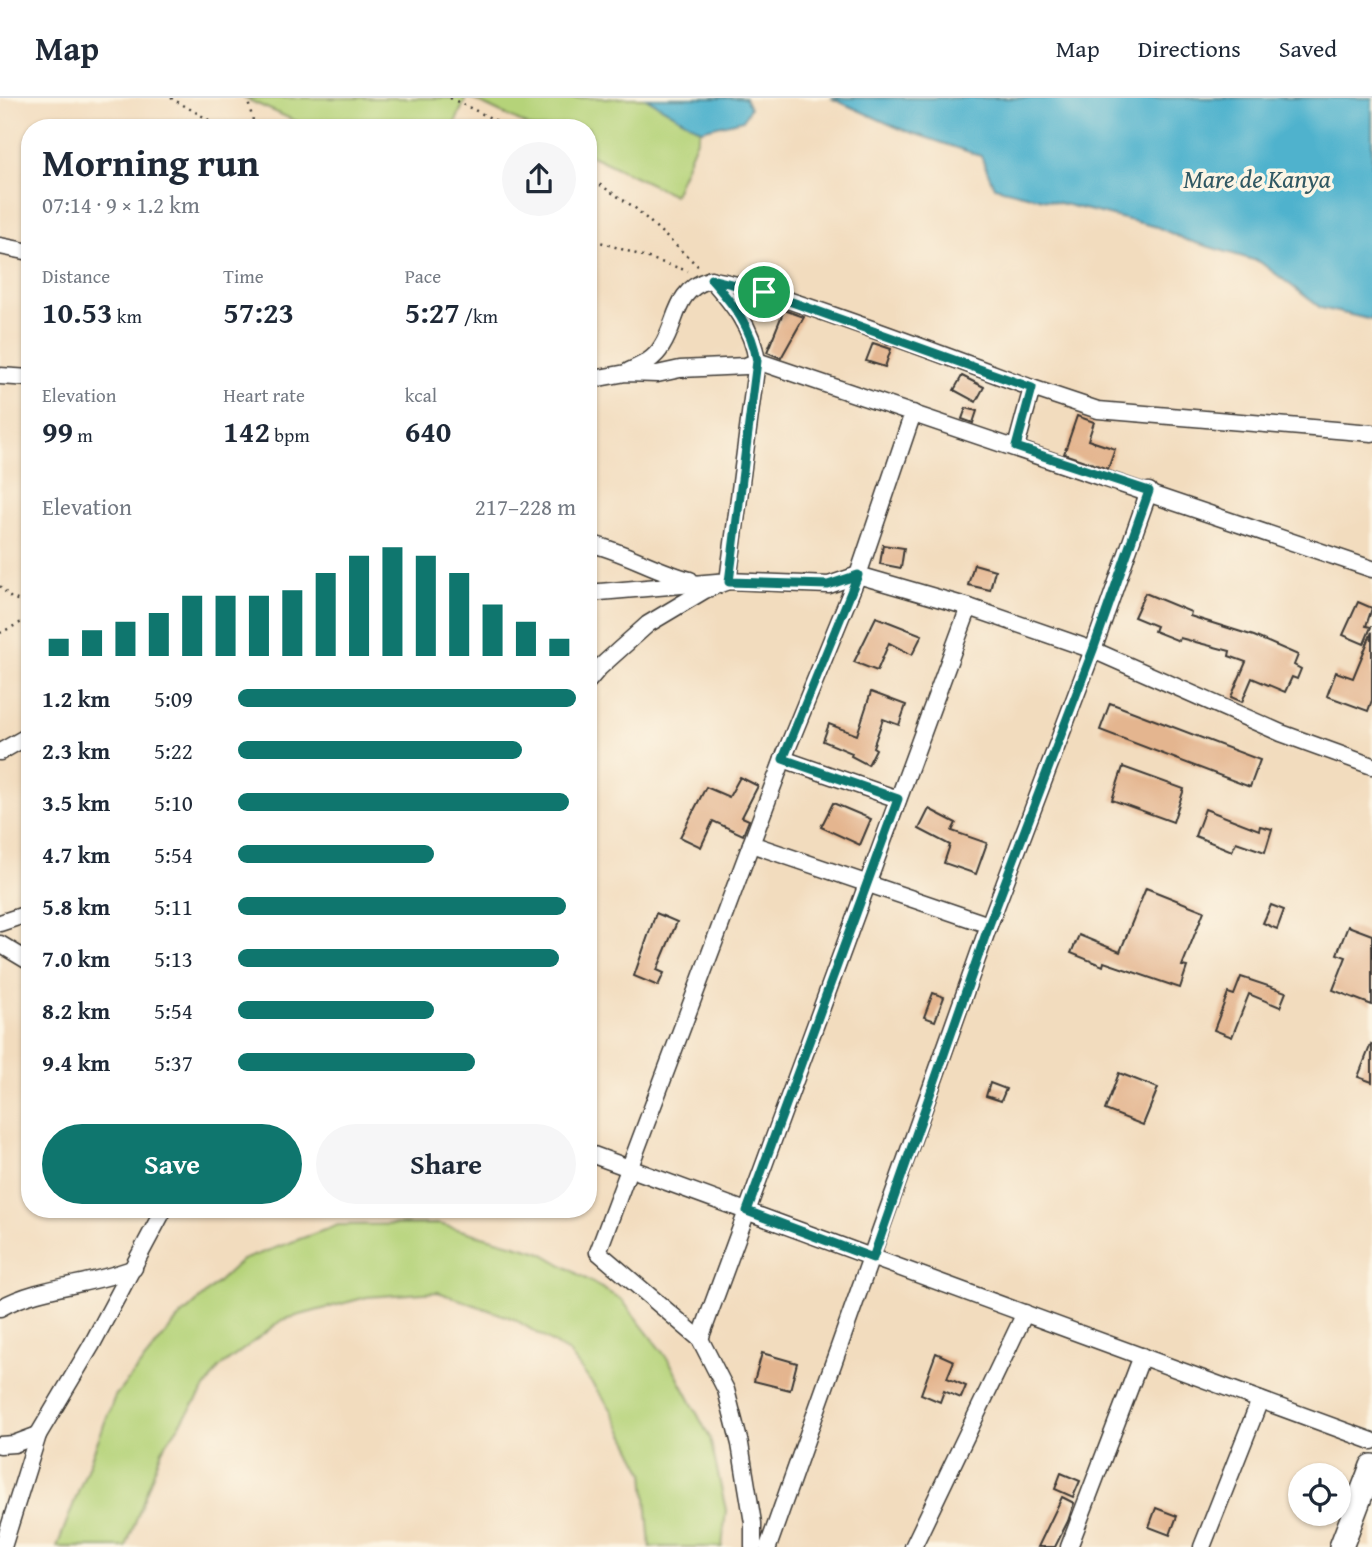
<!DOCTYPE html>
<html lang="en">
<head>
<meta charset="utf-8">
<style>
	:root { --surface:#fff; --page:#f6f6f7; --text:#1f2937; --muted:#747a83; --line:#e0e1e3; --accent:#0f766e }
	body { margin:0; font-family:"Gentium Book Plus",serif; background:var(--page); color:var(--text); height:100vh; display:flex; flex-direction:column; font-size:26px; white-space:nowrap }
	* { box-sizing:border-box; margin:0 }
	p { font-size:23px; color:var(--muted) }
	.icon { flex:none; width:38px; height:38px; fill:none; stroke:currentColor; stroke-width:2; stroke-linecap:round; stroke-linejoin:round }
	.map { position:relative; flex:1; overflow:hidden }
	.sheet { position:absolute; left:21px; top:21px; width:576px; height:1099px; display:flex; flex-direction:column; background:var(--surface); border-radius:28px; box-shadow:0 2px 5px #0004 }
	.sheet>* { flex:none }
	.controls { position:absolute; left:1288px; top:1365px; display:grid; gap:14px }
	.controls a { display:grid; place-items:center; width:63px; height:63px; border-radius:50%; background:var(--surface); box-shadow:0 2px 5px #0004; font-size:35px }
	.pin { position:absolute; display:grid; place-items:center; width:60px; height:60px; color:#fff; margin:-30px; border:4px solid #fff; border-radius:50%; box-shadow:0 2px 7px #0007 }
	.round { display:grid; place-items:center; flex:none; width:74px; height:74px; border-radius:37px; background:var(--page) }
	.overview { display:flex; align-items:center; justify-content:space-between; height:119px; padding:0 21px }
	h1 { font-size:38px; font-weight:600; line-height:52px }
	.stats { display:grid; grid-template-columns:repeat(3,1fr); gap:10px; height:119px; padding:7px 21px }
	.stats div { display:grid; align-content:center }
	.stats b { font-size:30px; font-weight:600 }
	.stats small { font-size:19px; font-weight:400 }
	.stats p { font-size:19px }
	.chart { height:196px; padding:14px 21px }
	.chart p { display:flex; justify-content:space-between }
	.chart svg { width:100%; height:126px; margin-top:7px; stroke:var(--accent); stroke-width:6 }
	.button { display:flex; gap:14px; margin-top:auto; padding:14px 21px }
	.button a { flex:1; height:80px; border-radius:42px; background:var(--accent); color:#fff; font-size:28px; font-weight:600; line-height:80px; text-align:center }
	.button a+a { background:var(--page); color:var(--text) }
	ul { padding:0 21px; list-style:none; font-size:23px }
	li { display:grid; grid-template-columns:112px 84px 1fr; align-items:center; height:52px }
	li i { height:18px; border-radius:9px; background:var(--accent) }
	header { display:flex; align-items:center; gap:42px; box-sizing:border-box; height:98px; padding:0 35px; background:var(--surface); border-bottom:2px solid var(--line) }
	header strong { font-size:33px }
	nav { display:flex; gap:38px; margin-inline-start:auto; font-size:24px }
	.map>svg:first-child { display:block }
</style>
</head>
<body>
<header>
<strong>Map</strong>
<nav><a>Map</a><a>Directions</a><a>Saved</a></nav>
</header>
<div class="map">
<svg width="1372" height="1449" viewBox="0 0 1372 1449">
	<rect width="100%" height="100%" fill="#fcf5e5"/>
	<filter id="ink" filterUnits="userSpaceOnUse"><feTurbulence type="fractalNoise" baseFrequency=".0143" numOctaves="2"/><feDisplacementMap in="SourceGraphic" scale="14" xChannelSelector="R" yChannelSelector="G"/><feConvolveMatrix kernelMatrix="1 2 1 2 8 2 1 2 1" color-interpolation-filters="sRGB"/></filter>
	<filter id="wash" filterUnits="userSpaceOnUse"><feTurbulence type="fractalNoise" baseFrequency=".00686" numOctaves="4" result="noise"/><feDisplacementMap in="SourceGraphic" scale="28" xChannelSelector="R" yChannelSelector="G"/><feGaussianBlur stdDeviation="1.57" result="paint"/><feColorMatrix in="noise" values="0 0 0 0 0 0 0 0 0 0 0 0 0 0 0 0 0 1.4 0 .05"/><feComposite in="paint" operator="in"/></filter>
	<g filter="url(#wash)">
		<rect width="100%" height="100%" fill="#f2dcbe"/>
		<g fill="#b5d379" stroke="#68784a" stroke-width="2">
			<path d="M244 0H466L453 30H311Z"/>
			<path d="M470 0H646L701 32 674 97 588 56V30H533Z"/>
			<path d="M439 1126 540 1154 622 1202 670 1264 710 1340 726 1412 722 1449H650L644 1375 611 1311 569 1255 514 1221 438 1194 367 1199 282 1222 219 1270 162 1352 126 1449H57L115 1298 177 1222 242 1162 338 1127Z"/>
		</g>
		<g fill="#4fb2cd" stroke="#366774" stroke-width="2">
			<path d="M646 0H745L750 10 743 22 701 32Z"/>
			<path d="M831 0H1372V222L1321 210 1260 164 1186 142 1157 129 994 89 981 58 898 30Z"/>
		</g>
		<g id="blocks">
			<g fill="#e4b58f">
				<path d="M784 212 804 219 781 260 767 254Z"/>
				<path d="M873 245 891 251 885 269 866 263Z"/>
				<path d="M962 278 984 289 976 304 954 292Z"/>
				<path d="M966 310 977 313 973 325 962 321Z"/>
				<path d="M1077 318 1094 324 1088 342 1115 351 1108 371 1064 356Z"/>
				<path d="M883 447 904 450 901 470 880 466Z"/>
				<path d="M974 466 995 472 990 492 968 487Z"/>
				<path d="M1145 495 1191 514 1190 518 1254 538 1298 557 1294 567 1301 571 1297 581 1292 579 1285 594 1252 580 1242 604 1231 599 1246 564 1229 558 1230 553 1180 540 1179 543 1154 533 1156 528 1134 519Z"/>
				<path d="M1358 504 1372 510 1366 528 1371 529 1364 546 1343 537Z"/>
				<path d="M876 519 922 537 912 557 889 545 877 573 854 564Z"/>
				<path d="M1372 534V602L1368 613 1327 598 1336 574 1353 580Z"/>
				<path d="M871 594 906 607 899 627 883 621 873 649 876 651 868 667 851 658 852 655 823 643 829 626 857 637Z"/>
				<path d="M1110 605 1260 662 1250 689 1100 632Z"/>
				<path d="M1123 669 1184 691 1173 724 1112 702Z"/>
				<path d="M740 679 758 688 742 719 749 722 743 737 713 723 701 749 680 739 706 689 729 699Z"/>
				<path d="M833 705 871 721 860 747 821 729Z"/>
				<path d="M929 711 956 725 952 733 987 745 976 776 944 765 950 747 919 731Z"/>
				<path d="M1205 711 1259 732 1260 728 1272 731 1265 754 1236 744 1232 753 1195 738Z"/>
				<path d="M1146 790 1204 813 1182 868 1187 869 1180 890 1104 864 1103 868 1071 855 1079 837 1120 854Z"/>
				<path d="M1271 807 1284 812 1277 831 1263 825Z"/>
				<path d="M656 815 677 824 657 872 664 875 658 888 634 878Z"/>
				<path d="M1348 828 1372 837V907L1333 892 1346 859 1337 856Z"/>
				<path d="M1241 879 1286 894 1280 909 1249 896 1232 939 1214 932 1228 895 1234 897Z"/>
				<path d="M933 895 944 899 935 923 924 919Z"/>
				<path d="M1371 946 1372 947V984L1358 979Z"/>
				<path d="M1119 975 1158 990 1143 1027 1105 1012Z"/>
				<path d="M990 985 1006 991 1001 1003 986 998Z"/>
				<path d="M762 1255 797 1265 790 1292 754 1283Z"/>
				<path d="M936 1255 954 1263 947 1280 966 1288 961 1300 944 1293 940 1304 921 1296Z"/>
				<path d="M1061 1375 1080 1383 1073 1399 1055 1391Z"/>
				<path d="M1062 1399 1074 1405 1068 1423 1055 1449H1038Z"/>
				<path d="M1156 1410 1177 1418 1170 1437 1149 1429Z"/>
			</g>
		</g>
	</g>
	<g filter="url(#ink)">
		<use href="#blocks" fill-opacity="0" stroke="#3c3934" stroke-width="2"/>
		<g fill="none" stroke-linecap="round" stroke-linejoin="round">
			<defs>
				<g id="minor">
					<path d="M0 148 30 154"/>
					<path d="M629 273C642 267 655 261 662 248 678 223 674 192 709 182 731 176 991 275 1032 290"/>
					<path d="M0 278 30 280"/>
					<path d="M588 282 626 275 657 276 680 271 746 268 757 263 1372 471"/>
					<path d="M1016 349 1032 290 1098 312 1372 335"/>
					<path d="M588 445C624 453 655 473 690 482"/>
					<path d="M588 495 728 483 757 263C752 229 733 206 711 181"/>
					<path d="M588 583 599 570 648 526 705 492 728 483 829 487 858 477 969 509 1093 552 1281 635 1372 668"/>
					<path d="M0 654 30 637"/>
					<path d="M783 661 898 701"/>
					<path d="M751 746 989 827"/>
					<path d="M0 825 30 815"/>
					<path d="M0 846 30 864"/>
					<path d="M588 1055 1372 1343"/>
					<path d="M0 1210C41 1187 91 1188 134 1170"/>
					<path d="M700 1241 969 509"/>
					<path d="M0 1347 14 1346 38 1337"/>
					<path d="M3 1449 38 1337 91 1248 164 1111"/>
					<path d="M753 1449V1425L740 1346 726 1292 700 1241 598 1154 783 661 858 477 913 315"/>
					<path d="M768 1449 989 827 1093 552 1149 393"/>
					<path d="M913 1449 1025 1215"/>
					<path d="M1069 1449 1142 1258"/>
					<path d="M1202 1449 1260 1302"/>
				</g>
				<path id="highway" d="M1341 1449 1372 1368"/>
			</defs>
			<use href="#minor" stroke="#3c3934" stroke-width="19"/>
			<use href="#highway" stroke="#3c3934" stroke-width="26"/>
			<g stroke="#3c3934" stroke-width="2.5" stroke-dasharray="2 5" stroke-linecap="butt">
				<path d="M171 0 223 30"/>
				<path d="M247 0 255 30"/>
				<path d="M450 0 511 30"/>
				<path d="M588 79 634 109 699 169"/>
				<path d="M588 140 688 173"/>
				<path d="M0 488 11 500 30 506"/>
				<path d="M0 535 30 520"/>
			</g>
			<use href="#minor" stroke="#fff" stroke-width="16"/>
			<use href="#highway" stroke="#fff" stroke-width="23"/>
		</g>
	</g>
	<g fill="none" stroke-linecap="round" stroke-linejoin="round" filter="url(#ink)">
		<defs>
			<path id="route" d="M711 181 764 194 1032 290 1016 349 1149 393 1093 552 989 827 873 1160 747 1113 898 701 783 661 858 477 828 487 729 484 757 263C752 229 733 206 711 181Z"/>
		</defs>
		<use href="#route" stroke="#fff" stroke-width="14"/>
		<use href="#route" stroke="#0f766e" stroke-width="9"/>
	</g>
	<g text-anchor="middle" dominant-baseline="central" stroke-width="7" stroke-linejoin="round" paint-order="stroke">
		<g font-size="26" font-style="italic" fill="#305863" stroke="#fcf5e5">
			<text x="1257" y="80">Mare de Kanya</text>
		</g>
	</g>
</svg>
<div class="controls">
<a><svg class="icon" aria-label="locate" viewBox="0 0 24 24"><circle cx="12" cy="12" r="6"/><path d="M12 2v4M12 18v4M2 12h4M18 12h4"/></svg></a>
</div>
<div class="pin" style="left:764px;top:194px;background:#1e9e55"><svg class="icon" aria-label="arrive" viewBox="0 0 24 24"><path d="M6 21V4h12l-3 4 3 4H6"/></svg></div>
<section class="sheet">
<div class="overview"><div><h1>Morning run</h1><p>07:14 · 9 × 1.2 km</p></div><a class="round"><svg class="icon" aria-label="share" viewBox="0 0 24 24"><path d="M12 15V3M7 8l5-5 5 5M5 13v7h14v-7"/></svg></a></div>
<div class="stats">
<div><p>Distance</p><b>10.53<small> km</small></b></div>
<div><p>Time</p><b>57:23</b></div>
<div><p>Pace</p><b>5:27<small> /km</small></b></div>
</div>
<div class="stats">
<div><p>Elevation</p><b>99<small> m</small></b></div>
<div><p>Heart rate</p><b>142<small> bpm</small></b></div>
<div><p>kcal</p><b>640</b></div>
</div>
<div class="chart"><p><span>Elevation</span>217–228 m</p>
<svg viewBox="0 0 160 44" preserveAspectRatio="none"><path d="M5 44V38M15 44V35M25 44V32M35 44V29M45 44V23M55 44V23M65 44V23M75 44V21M85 44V15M95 44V9M105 44V6M115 44V9M125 44V15M135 44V26M145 44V32M155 44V38"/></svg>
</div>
<ul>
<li><b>1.2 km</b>5:09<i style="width:100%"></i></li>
<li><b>2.3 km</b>5:22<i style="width:84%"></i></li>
<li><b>3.5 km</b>5:10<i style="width:98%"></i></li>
<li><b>4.7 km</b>5:54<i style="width:58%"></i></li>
<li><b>5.8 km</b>5:11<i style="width:97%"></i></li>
<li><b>7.0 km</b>5:13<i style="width:95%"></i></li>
<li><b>8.2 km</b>5:54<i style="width:58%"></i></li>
<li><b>9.4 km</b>5:37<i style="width:70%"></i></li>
</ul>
<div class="button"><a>Save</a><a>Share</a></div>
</section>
</div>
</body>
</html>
